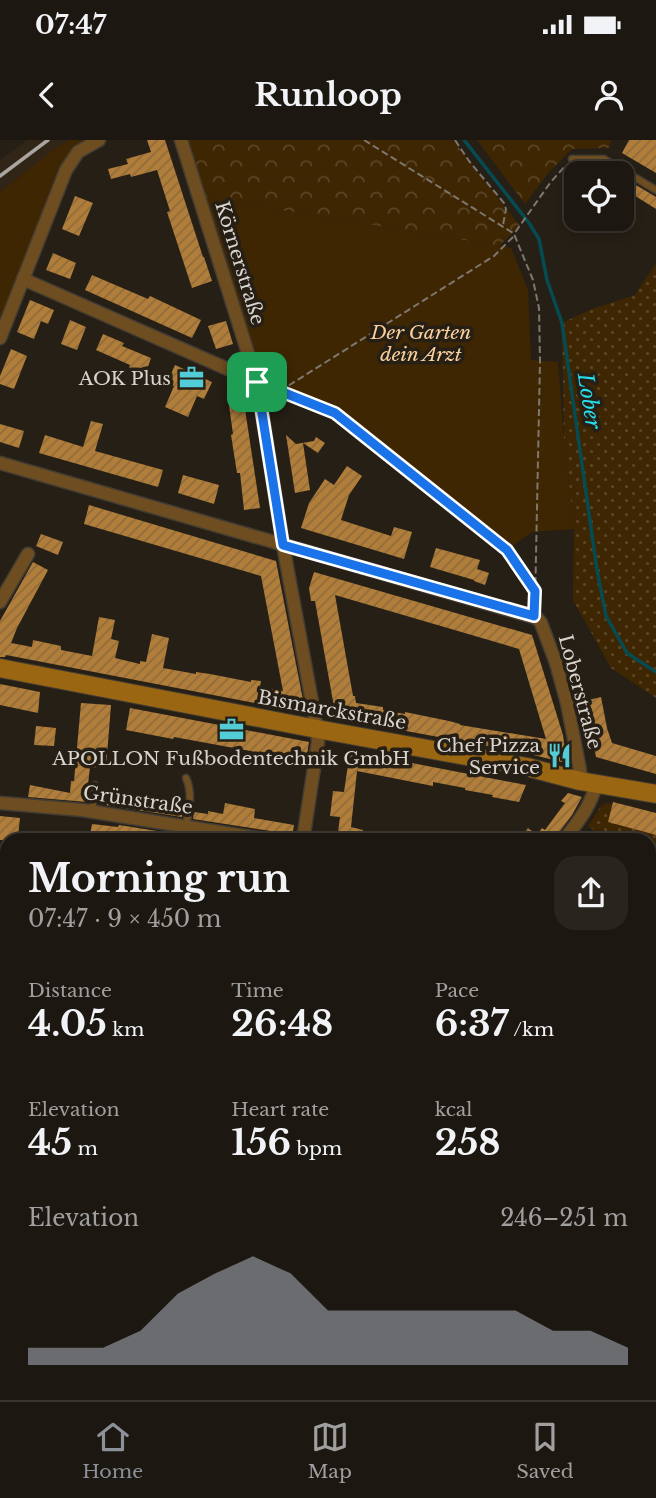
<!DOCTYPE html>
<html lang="en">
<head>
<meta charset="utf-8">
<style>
	:root { --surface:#1c1710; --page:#29241e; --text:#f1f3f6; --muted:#a09f9f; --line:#3a3630; --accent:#8c9099 }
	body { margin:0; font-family:"Libre Baskerville",serif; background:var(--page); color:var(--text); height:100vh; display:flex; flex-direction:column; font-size:26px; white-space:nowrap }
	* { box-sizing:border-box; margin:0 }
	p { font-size:23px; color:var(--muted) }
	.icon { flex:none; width:38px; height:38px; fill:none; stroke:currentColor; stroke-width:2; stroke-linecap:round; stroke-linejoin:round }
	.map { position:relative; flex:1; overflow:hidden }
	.sheet { position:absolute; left:0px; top:693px; width:656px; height:567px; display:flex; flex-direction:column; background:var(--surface); border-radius:21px 21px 0 0; box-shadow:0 4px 10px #0003,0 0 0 2px var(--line) }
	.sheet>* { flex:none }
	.fabs { position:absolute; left:564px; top:21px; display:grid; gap:14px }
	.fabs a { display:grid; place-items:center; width:70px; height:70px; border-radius:14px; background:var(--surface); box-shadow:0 4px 10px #0003,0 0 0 2px var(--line); font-size:35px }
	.pin { position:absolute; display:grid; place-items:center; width:60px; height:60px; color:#fff; margin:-30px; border-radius:14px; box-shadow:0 4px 10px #0006 }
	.round { display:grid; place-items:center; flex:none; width:74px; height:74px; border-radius:21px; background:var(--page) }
	.head { display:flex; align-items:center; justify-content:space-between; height:119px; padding:0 28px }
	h1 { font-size:38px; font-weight:800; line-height:52px }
	.figures { display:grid; grid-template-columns:repeat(3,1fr); gap:10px; height:119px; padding:7px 28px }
	.figures div { display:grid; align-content:center }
	.figures b { font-size:35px; font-weight:800 }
	.figures small { font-size:19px; font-weight:400 }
	.figures p { font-size:19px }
	.chart { height:196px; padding:14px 28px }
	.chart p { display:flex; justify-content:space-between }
	.chart svg { width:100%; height:126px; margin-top:7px; fill:var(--accent); opacity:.7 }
	.status { display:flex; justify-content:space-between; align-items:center; height:49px; padding:0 35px; background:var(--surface); direction:ltr }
	.status svg { height:19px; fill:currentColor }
	header { display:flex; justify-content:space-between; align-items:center; height:91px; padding:0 28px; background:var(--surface); font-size:32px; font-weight:800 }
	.tabs { display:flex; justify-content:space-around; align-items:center; height:98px; border-top:2px solid var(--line); background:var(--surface); font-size:19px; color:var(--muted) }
	.tabs a { display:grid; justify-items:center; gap:4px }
	.tabs .on { color:var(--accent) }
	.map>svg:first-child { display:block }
</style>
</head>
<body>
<div class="status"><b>07:47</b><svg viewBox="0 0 49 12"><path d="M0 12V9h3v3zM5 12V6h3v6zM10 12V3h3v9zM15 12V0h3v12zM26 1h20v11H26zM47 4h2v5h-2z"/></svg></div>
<header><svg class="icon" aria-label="back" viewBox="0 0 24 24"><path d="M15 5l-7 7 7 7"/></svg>Runloop<svg class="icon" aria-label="person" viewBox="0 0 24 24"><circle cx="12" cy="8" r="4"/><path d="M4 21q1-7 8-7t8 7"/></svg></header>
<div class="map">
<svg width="656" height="1260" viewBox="0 0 656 1260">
	<defs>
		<pattern id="grass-dots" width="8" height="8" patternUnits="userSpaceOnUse" patternTransform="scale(1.75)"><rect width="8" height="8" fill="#3f2602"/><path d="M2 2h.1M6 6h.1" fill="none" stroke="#5a4526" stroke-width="1.8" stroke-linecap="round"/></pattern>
		<pattern id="forest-crowns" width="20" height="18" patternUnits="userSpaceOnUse" patternTransform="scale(1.75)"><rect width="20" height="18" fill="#3f2602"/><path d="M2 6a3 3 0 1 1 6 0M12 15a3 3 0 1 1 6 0" fill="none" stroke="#5a4526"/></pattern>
		<pattern id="building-hatch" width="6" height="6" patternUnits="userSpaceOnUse" patternTransform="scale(1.75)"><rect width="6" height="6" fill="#b07e3a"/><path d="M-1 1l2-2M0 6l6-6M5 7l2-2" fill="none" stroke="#8f6b3b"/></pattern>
	</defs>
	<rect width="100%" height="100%" fill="#261f16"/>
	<path fill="#302517" d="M27 0H70L53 10 0 52V20Z"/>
	<g fill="url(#grass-dots)">
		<path d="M656 123V558L611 528 573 460 574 389 564 299 562 183 592 169 635 155Z"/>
		<path d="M606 663 612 664 608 682 656 695V731L650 732 649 743V700H606L588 686 601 666Z"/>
	</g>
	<g fill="url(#forest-crowns)">
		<path d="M187 0H453L520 86 499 106 206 58Z"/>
		<path d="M477 0H611L609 8 572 9 549 32 525 64Z"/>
	</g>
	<g fill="#3f2602">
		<path d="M70 0H87L73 8 65 21 0 185V52L53 10Z"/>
		<path d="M206 58 511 108 528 150 531 220 558 222 564 299 574 389 532 392 507 410 335 273 280 252 267 242 261 231Z"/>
		<path d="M487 1253H628L625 1260H496Z"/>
	</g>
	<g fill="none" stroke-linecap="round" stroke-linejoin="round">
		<path stroke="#054c52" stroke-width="3.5" d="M464 0 529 83 539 99 547 140 562 183 597 430 606 476 627 513 656 532"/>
	</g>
	<g fill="url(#building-hatch)" fill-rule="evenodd">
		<path d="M147 0H165L203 117H204L212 141 192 148 167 72 170 71 157 30 131 37 130 34 111 39 108 29 128 24 126 19 151 12Z"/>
		<path d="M629 0H656V33L622 13Z"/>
		<path d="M575 25H602L607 28V33H575Z"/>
		<path d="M621 36 656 57V69L621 47Z"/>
		<path d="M75 56 93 63 79 96 62 89Z"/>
		<path d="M53 113 76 123 70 139 46 130Z"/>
		<path d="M92 135 148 159 150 156 201 180 192 198 85 150Z"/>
		<path d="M30 160 54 170 48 184 41 181 34 199 17 192Z"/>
		<path d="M70 180 86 187 77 210 61 204Z"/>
		<path d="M226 181 233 204 216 209 208 186Z"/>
		<path d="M103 194 124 203 122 206 151 218 145 235 129 228 130 225 96 210Z"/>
		<path d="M11 209 27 216 14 249 0 244V236Z"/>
		<path d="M175 225 212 242 204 259 197 256 188 277 165 267 174 246 167 243Z"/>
		<path d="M243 256 260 368 244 370 240 333H237L231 295 233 294 228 258Z"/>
		<path d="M91 281 103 284 95 311 163 330 158 347 39 313 45 295 83 307Z"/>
		<path d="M0 284 24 291 19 308 0 302Z"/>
		<path d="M286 295 296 304 314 301 316 297 325 303 318 313 303 303 310 350 295 353Z"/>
		<path d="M347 326 362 336 349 355 341 380 391 396 394 387 412 392 404 419 301 388 309 363 325 339 334 345Z"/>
		<path d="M183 335 219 345 214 364 178 353Z"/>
		<path d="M89 365 276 421 303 560 301 572 6 515 5 517H0V481L33 422 48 430 17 488 11 503 32 507 33 500 61 506V510L92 516 99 477 115 480 111 499 119 501 115 518 140 524V521L146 522 152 494 169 498 163 528 196 534V532L210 534 251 542V540L261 541 260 547 283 551 261 436 84 384Z"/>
		<path d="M41 394 63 402 58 415 36 406Z"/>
		<path d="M436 408 480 420 477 429 489 433 485 445 474 441V440L430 427Z"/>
		<path d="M314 432 532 495 563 595 565 609 562 622 525 613 336 578 315 461H311L309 448ZM335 455 519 509 546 599 460 585V584L449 581 405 572V574L383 570V567L356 563 355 556H353Z"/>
		<path d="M0 544 40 552 38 573 0 565Z"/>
		<path d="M601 557 607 588 612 603 656 616V634L596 617 584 561Z"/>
		<path d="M81 563 111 565 106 628 90 627 87 653H88L87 662 28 657 30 645 70 653 71 641H74Z"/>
		<path d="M130 568 309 602 306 621 174 597 173 599 126 590Z"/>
		<path d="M36 586 56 588 54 606 34 605Z"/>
		<path d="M350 611 417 624 526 645 519 662 492 657 493 655 465 650V648L433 642V646L357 631 351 687 363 690 361 700H337L340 677 330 676 333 651 344 652Z"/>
		<path d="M568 653 582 657 572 675 557 695 555 700H519L528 688 537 695 542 688 545 690 565 663 561 661Z"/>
		<path d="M100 655 132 658V660L182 669V677L99 664Z"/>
		<path d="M613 662 656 673V695L608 682Z"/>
		<path d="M225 663 255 669 254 678 294 685 292 697 277 695 271 691 193 679 194 672 208 674V671L223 674Z"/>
		<path d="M0 676 20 678 18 696 10 695V700H0Z"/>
		<path d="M92 684 118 687 119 685 214 700H132L117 698 116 700H89Z"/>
	</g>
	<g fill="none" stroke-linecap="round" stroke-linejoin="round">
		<defs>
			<g id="lane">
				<path d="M572 19H604L656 50"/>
				<path d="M92 672 95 645"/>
				<path d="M186 686C189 670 193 653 186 638"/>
			</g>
			<g id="street">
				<path d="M181 0 257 242 283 405 317 589 318 602 303 700"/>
				<path d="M23 139 257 242"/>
				<path d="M0 198 66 30 78 12 99 0"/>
				<path d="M0 323 537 478 541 483 556 523 567 563 580 630V641"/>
				<path d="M0 462 28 414"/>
				<path d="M0 663 82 670 270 700"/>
				<path d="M564 700C578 682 591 666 596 644"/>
				<path d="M649 803H656"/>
				<path d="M0 907 7 908"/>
				<path d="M0 918 7 919"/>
				<path d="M649 980H656"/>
				<path d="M649 1094 656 1097"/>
				<path d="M0 1182H7"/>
				<path d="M352 1253 353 1260"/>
				<path d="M469 1253 479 1260"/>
			</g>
			<path id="secondary" d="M0 528 317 589 527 627 580 641 656 654"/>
		</defs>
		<use href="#lane" stroke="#423c33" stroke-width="9"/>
		<use href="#street" stroke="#423c33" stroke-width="15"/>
		<use href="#secondary" stroke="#423c33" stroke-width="20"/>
		<g stroke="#7d776f" stroke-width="2" stroke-dasharray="7 3.5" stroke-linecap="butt">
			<path d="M364 0 513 93"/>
			<path d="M455 0 469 21 504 63 506 69 503 85"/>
			<path d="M271 248 335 273 507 410 534 450"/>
			<path d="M280 251 494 116 514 96"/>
			<path d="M535 465 540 221 539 168 533 140 514 94 550 43 565 26"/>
			<path d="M0 891 7 893"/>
			<path d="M505 1253 515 1260"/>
			<path d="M560 1253 563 1260"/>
		</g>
		<use href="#lane" stroke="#6e4d21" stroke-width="6"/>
		<use href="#street" stroke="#6e4d21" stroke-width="12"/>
		<use href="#secondary" stroke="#9a6612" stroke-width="18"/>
		<path stroke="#aba59f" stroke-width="3.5" d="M0 36 48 0"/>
	</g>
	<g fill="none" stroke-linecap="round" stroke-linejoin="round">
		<defs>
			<path id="route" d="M257 242 335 273 507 410 535 451 534 476 283 405Z"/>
		</defs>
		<use href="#route" stroke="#fff" stroke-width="14"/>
		<use href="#route" stroke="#1a73e8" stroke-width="9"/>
	</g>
	<defs>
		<symbol id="office-bare" viewBox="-9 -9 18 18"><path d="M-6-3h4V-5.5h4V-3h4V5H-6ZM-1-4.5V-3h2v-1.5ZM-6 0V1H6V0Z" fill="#52ccd6" stroke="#261f16" stroke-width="2.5" paint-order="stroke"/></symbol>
		<symbol id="restaurant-bare" viewBox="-9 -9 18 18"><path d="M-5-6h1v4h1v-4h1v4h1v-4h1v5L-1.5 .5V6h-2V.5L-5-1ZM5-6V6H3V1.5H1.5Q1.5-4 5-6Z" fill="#52ccd6" stroke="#261f16" stroke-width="2.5" paint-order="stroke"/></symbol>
	</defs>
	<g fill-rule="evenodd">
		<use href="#office-bare" x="174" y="220" width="35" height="35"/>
		<use href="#office-bare" x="214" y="572" width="35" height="35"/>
		<use href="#restaurant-bare" x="542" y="598" width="35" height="35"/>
	</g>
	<g text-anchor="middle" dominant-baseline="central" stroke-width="7" stroke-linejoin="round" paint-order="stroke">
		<g font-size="19" fill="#d8d3cd" stroke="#261f16">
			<text transform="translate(240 123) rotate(73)">Körnerstraße</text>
			<text transform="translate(580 552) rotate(75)">Loberstraße</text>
			<text transform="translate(332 570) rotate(10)">Bismarckstraße</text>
			<text transform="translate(138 660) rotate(8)">Grünstraße</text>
		</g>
		<g font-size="19" font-style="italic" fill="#fbd19e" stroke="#261f16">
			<text x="421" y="192">Der Garten<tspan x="421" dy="22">dein Arzt</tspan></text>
		</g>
		<g font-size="19" fill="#d8d3cd" stroke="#261f16" text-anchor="end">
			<text x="171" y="238">AOK Plus</text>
			<text x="540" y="605">Chef Pizza<tspan x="540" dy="22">Service</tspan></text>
			<text x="231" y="618" text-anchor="middle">APOLLON Fußbodentechnik GmbH</text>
		</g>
		<g font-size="21" font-style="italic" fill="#27dfed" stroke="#261f16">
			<text transform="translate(589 261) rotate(81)">Lober</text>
		</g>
	</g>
</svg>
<div class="fabs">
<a><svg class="icon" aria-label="locate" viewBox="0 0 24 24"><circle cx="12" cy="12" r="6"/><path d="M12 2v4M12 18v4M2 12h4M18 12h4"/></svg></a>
</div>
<div class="pin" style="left:257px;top:242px;background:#1e9e55"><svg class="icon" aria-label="arrive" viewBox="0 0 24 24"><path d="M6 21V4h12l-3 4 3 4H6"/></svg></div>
<section class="sheet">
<div class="head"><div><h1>Morning run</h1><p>07:47 · 9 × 450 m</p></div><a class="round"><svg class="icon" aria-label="share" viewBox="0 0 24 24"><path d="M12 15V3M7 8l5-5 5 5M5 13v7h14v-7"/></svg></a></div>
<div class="figures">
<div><p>Distance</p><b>4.05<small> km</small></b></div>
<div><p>Time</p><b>26:48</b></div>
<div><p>Pace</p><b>6:37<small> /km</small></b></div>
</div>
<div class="figures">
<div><p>Elevation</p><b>45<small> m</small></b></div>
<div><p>Heart rate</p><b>156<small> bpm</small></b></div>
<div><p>kcal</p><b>258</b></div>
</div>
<div class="chart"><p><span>Elevation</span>246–251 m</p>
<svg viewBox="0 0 160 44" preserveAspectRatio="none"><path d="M0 44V38L10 38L20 38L30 32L40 19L50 12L60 6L70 12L80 25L90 25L100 25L110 25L120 25L130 25L140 32L150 32L160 38V44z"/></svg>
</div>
</section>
</div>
<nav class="tabs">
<a class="on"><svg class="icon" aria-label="home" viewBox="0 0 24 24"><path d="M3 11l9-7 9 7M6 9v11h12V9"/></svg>Home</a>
<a><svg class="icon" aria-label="map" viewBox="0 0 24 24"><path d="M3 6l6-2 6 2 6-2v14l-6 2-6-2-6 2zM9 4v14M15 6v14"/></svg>Map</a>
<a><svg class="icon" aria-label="saved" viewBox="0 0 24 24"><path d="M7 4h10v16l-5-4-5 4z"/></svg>Saved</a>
</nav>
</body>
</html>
